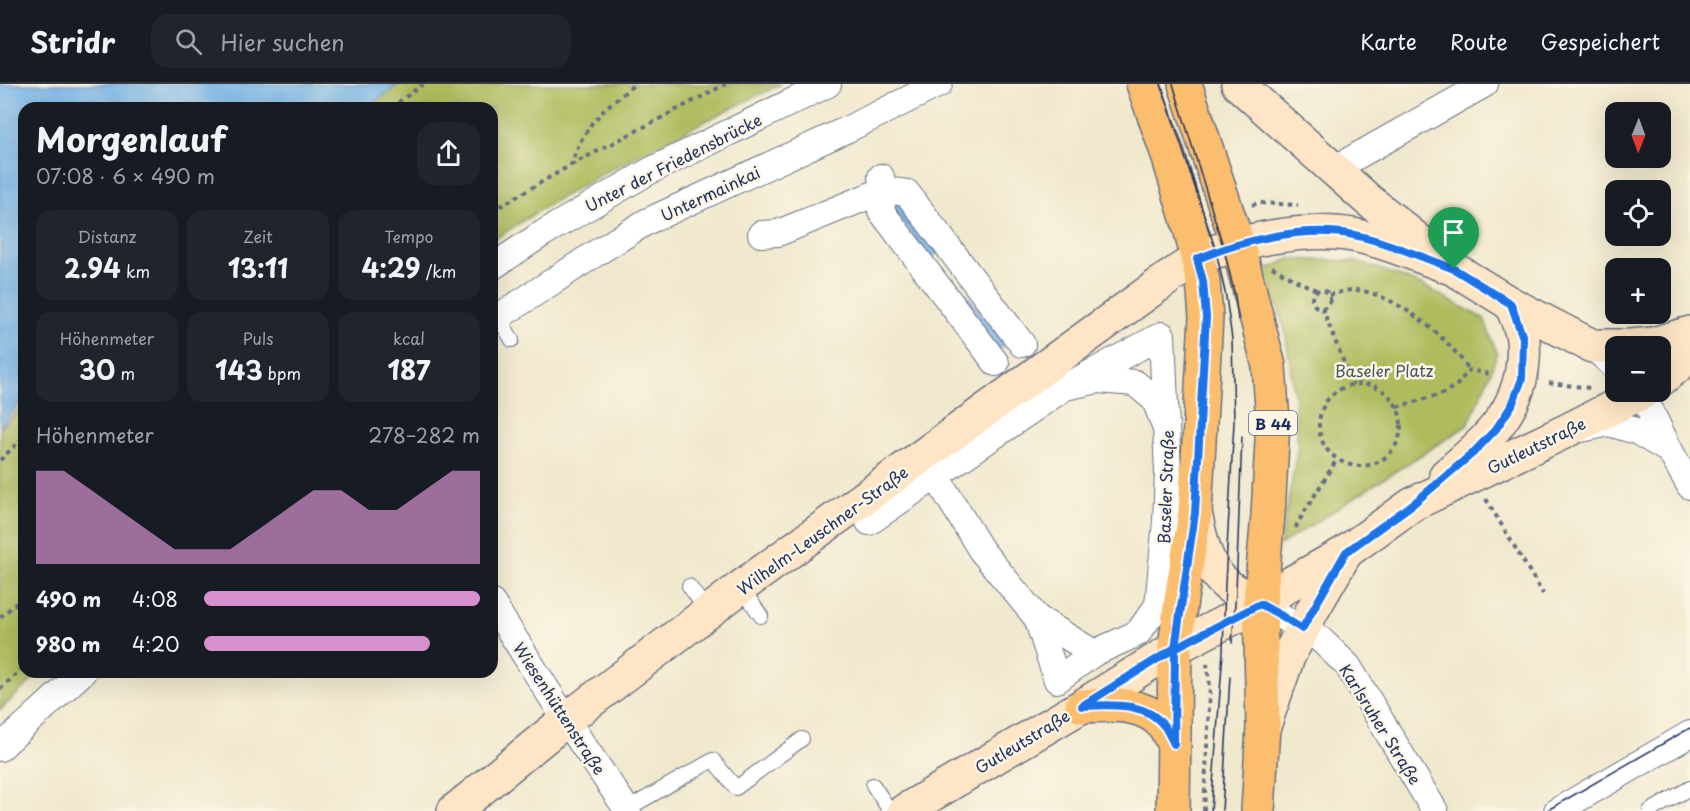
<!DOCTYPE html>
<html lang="de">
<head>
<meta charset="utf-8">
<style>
	:root { --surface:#171b24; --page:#20242c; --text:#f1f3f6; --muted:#9ea1a6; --line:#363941; --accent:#d690ce }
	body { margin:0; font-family:"Playpen Sans",sans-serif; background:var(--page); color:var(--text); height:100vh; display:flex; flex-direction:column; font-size:22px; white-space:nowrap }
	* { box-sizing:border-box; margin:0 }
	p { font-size:20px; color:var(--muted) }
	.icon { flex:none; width:33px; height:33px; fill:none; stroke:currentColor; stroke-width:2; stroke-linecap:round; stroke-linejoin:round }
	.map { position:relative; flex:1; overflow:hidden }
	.details { position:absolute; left:18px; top:18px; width:480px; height:576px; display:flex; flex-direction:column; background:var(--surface); border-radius:18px; box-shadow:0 6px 24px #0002 }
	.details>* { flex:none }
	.needle { width:39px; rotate:181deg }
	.fabs { position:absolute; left:1605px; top:18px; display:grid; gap:12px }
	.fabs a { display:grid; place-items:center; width:66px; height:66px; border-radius:12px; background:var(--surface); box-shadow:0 6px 24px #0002; font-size:30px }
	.pin { position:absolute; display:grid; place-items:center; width:51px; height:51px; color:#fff; margin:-62px -26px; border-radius:50% 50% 50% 0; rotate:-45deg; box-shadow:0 0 6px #0007 }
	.pin .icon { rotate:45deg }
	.round { display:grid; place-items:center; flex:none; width:63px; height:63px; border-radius:18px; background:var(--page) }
	.summary { display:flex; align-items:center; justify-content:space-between; height:102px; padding:0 18px }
	h1 { font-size:33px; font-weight:700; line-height:45px }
	.metrics { display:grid; grid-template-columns:repeat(3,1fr); gap:9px; height:102px; padding:6px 18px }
	.metrics div { display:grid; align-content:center; border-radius:15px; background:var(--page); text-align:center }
	.metrics b { font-size:26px; font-weight:700 }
	.metrics small { font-size:16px; font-weight:400 }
	.metrics p { font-size:16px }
	.chart { height:168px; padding:12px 18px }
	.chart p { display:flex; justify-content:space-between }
	.chart svg { width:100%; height:108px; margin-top:6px; fill:var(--accent); opacity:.7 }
	ul { padding:0 18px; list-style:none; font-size:20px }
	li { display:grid; grid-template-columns:96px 72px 1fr; align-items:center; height:45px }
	li i { height:15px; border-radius:8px; background:var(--accent) }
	header { display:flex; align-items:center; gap:36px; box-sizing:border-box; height:84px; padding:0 30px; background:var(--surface); border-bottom:2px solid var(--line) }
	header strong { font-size:28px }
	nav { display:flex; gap:33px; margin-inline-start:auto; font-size:21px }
	.search { width:420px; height:54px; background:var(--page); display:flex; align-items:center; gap:15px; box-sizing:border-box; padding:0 21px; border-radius:18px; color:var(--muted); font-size:22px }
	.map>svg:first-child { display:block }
</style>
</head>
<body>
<header>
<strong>Stridr</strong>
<div class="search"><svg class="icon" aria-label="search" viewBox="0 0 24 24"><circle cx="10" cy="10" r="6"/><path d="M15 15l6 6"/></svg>Hier suchen</div>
<nav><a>Karte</a><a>Route</a><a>Gespeichert</a></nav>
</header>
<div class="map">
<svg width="1690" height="727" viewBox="0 0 1690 727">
	<rect width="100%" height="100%" fill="#fcf5e5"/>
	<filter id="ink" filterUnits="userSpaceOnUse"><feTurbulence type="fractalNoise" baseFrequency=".0167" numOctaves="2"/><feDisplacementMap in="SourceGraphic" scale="12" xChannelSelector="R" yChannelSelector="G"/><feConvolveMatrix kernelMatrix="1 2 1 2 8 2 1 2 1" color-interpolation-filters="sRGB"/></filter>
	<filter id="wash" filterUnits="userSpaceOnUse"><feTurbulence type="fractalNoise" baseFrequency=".008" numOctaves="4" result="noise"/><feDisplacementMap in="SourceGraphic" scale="24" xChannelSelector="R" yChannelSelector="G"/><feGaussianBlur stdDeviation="1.35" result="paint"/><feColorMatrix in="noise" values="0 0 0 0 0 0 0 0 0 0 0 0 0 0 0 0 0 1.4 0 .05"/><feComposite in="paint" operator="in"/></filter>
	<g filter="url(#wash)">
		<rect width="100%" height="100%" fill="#f0e8cc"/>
		<g fill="#afbb5d" stroke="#65755e" stroke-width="1.5">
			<path d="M399 0H781C683 48 583 95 492 157V24H367Z"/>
			<path d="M1289 175 1353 177 1383 186 1424 202 1484 235 1497 269 1490 290 1468 341 1280 461 1298 363 1294 310 1285 246 1265 187Z"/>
			<path d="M24 321V588H41L0 626V345Z"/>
		</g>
		<g fill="#74b4e8" stroke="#4872a3" stroke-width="1.5">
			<path d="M0 0H399L367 24H24V315L0 343Z"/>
			<path d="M899 117 938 169 931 174 891 123Z"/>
			<path d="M966 209 1005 260 998 266 958 215Z"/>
		</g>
	</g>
	<g filter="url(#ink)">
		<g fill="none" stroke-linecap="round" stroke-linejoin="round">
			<defs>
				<g id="lane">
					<path d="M499 233 512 256"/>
					<path d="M689 502 708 528"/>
					<path d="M741 503 761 532"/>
					<path d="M873 701 890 727"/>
					<path d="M627 725 713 676 736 704 802 655"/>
					<path d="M1650 727 1690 704"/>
				</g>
				<g id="street">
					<path d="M1334 85 1485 0"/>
					<path d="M881 93 884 106 881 127 996 279"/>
					<path d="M761 150 778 149 884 106 907 109 1022 260"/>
					<path d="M492 183 542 150 648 88 828 0"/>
					<path d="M492 237 593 171 646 138 848 45 939 0"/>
					<path d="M1592 262 1616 284"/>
					<path d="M1639 308 1650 326 1670 367 1690 402"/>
					<path d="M1581 345 1609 339 1636 347 1670 367"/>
					<path d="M931 384 981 466 1037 534 1094 569 1138 549 1158 521 1166 437 1168 389 1162 251 1065 303"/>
					<path d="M869 438 1065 303 1098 296 1135 299 1155 316 1164 340"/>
					<path d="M492 519 566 636 628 727"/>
					<path d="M1260 520 1320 555 1348 582 1435 727"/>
					<path d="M1037 534 1057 596 1094 569"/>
					<path d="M0 664 83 588"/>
					<path d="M1557 727 1690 650"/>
				</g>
				<g id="secondary">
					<path d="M1238 0 1367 115 1454 185 1511 220 1592 262H1630L1653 260 1690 249"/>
					<path d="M1660 296 1690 272"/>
					<path d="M1446 391C1491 353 1528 320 1523 256 1522 244 1515 231 1511 220"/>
					<path d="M1195 429C1201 455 1205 483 1227 501 1237 509 1249 514 1260 520"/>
					<path d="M1264 642 1288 573 1312 527 1345 470"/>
					<path d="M454 727 566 636 741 503 1157 202C1171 193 1185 181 1200 174 1241 155 1309 143 1353 151 1388 158 1421 173 1454 185"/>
					<path d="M904 727 1082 622 1175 564 1260 520 1293 498 1346 468 1413 420 1564 348 1643 308"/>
				</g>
				<g id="primary">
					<path d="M1143 0 1167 68 1190 144 1203 197 1206 233 1195 429 1181 515 1175 564 1173 727"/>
					<path d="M1185 0 1238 161 1269 282 1273 338 1268 431 1260 520 1263 643 1258 727"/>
					<path d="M1082 622C1111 621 1146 617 1165 643 1168 648 1171 655 1174 660"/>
				</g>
			</defs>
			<use href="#lane" stroke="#667084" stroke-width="16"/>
			<use href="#street" stroke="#667084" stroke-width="28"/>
			<use href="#secondary" stroke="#667084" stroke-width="36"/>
			<use href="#primary" stroke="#667084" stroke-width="36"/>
			<g stroke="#667084" stroke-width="4" stroke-dasharray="4.5 4.5" stroke-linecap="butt">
				<path d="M391 24 423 0"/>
				<path d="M571 81 726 0"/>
				<path d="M1252 121 1259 119 1298 121"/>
				<path d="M492 127 571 81 580 58 592 39 608 22 635 0"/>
				<path d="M1272 183 1295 196 1319 207"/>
				<circle cx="1321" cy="215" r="9"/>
				<path d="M1329 211C1338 209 1348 205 1357 206 1397 211 1448 253 1469 286"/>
				<path d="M1322 224 1353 301"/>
				<path d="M1549 299 1590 304"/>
				<circle cx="1360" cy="341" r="41"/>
				<path d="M1397 323 1442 310 1457 301 1469 286 1490 290"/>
				<path d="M0 376 24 353"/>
				<path d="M1486 415 1543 510"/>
				<path d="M1296 444 1297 440 1337 375"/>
				<path d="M0 533 24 513"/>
				<path d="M0 605 24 583"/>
				<path d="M1204 727 1210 602 1207 580"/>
			</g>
			<use href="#lane" stroke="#fff" stroke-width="14"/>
			<use href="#street" stroke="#fff" stroke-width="26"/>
			<use href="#secondary" stroke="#fde5c5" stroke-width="33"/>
			<use href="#primary" stroke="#fbbd6e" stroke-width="33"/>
			<g stroke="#1b2f5e" stroke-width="1.5">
				<path d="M1161 0 1216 167 1226 213 1232 255 1234 338 1225 500 1223 568 1211 727"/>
				<path d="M1173 0 1224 165 1235 212 1238 236"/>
				<path d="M1232 559 1236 507 1242 353"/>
				<path d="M1222 727 1230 592"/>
				<path d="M1546 727 1690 644"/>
			</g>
		</g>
	</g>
	<g fill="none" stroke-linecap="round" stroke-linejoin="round" filter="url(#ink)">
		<defs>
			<path id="route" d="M1454 185C1421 173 1388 158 1354 151 1305 141 1243 156 1197 175L1203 197 1206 233 1195 429 1175 564 1174 660C1171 654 1168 648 1165 643 1146 617 1111 621 1082 622L1175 564 1260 520 1282 532 1302 545 1346 468 1413 420 1473 369 1496 345 1512 321 1522 295 1523 254 1511 220 1454 185"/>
		</defs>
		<use href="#route" stroke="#fff" stroke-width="12"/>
		<use href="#route" stroke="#1a73e8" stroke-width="8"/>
	</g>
	<g text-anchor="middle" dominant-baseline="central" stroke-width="5" stroke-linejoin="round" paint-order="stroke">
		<rect fill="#fcf5e5" stroke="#5e6a86" stroke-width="1.5" x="1249" y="327" width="48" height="24" rx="4.5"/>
		<g font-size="15" font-weight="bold" fill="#1b2f5e">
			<text x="1273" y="339">B 44</text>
		</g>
		<g font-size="16" fill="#1b2f5e" stroke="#fcf5e5">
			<text transform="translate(673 78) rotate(-27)">Unter der Friedensbrücke</text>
			<text transform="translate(710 109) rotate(-25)">Untermainkai</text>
			<text transform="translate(1536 361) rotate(-26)">Gutleutstraße</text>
			<text transform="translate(1165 403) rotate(-88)">Baseler Straße</text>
			<text transform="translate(822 446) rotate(-36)">Wilhelm-Leuschner-Straße</text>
			<text transform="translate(560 624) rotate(57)">Wiesenhüttenstraße</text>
			<text transform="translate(1381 640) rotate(58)">Karlsruher Straße</text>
			<text transform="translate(1022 657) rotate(-31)">Gutleutstraße</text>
		</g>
		<g font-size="16" fill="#47595e" stroke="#fcf5e5">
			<text x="1384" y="286">Baseler Platz</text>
		</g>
	</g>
</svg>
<div class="fabs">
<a><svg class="needle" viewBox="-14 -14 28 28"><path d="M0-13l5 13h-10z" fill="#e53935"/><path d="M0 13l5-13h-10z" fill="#9ea1a6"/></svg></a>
<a><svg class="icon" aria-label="locate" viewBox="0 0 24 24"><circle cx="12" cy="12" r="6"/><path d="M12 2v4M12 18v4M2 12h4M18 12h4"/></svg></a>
<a>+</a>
<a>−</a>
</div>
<div class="pin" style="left:1454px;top:185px;background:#1e9e55"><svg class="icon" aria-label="arrive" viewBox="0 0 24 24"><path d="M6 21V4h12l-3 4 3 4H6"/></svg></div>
<section class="details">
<div class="summary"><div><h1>Morgenlauf</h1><p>07:08 · 6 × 490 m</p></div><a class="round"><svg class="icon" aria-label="share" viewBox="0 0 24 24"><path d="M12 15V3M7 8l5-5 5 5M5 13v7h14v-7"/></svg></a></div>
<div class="metrics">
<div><p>Distanz</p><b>2.94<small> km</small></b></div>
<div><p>Zeit</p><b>13:11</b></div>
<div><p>Tempo</p><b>4:29<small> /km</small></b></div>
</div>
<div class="metrics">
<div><p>Höhenmeter</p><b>30<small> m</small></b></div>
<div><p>Puls</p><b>143<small> bpm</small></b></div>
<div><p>kcal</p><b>187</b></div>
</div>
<div class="chart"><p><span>Höhenmeter</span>278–282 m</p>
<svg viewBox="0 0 160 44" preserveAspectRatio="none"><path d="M0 44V6L10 6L20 14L30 22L40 30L50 38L60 38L70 38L80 30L90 22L100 14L110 14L120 22L130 22L140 14L150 6L160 6V44z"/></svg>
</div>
<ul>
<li><b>490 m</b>4:08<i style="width:100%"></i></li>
<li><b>980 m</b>4:20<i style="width:82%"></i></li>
</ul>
</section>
</div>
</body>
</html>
